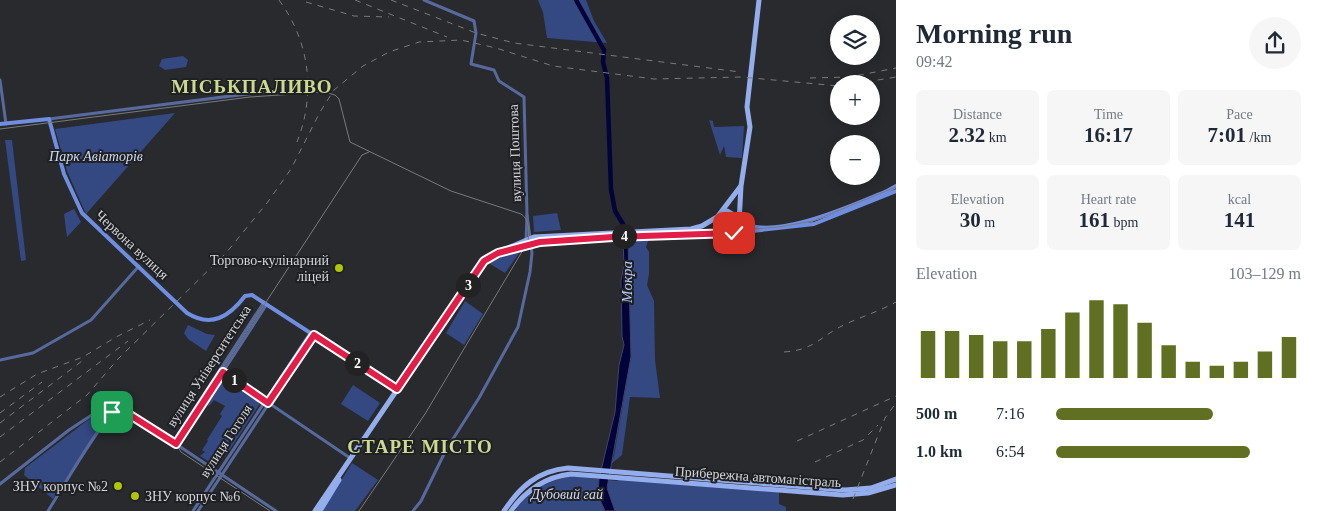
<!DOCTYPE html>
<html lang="en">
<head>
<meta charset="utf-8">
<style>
	:root { --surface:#fff; --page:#f6f6f7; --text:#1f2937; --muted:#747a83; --accent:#606f21 }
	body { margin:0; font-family:"Times New Roman",serif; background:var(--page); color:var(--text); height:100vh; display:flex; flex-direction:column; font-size:19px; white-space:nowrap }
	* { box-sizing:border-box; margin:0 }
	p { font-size:16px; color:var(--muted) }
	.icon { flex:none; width:28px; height:28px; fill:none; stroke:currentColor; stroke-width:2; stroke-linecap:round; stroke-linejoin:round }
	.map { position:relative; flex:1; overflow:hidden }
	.drawer { display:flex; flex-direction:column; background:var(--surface); width:425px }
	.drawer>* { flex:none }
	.buttons { position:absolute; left:830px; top:15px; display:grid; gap:10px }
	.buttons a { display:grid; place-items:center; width:50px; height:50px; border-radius:50%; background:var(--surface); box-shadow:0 2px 12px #0003; font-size:25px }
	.pin { position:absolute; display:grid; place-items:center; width:42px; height:42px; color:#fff; margin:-21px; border-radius:10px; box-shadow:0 2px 8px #0006 }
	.km { position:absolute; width:25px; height:25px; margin:-12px; border-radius:50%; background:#222; color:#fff; font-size:14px; line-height:25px; text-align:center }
	.round { display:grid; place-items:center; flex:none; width:52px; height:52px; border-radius:26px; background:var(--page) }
	.head { display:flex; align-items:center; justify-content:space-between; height:85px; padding:0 20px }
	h1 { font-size:28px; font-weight:700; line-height:38px }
	.metrics { display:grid; grid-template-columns:repeat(3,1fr); gap:8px; height:85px; padding:5px 20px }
	.metrics div { display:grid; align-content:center; border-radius:8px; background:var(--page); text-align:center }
	.metrics b { font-size:21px; font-weight:700 }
	.metrics small { font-size:14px; font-weight:400 }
	.metrics p { font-size:14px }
	.chart { height:140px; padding:10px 20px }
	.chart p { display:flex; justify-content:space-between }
	.chart svg { width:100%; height:90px; margin-top:5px; stroke:var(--accent); stroke-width:6 }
	ul { padding:0 20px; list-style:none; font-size:16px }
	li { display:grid; grid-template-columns:80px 60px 1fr; align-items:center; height:38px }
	li i { height:12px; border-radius:6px; background:var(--accent) }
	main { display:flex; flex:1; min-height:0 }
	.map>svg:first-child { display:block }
</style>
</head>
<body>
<main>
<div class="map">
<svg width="896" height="511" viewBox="0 0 896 511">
	<rect width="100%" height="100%" fill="#282a2e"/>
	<g fill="#344882">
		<path d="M538 0H586L594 21 607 43 547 38 543 12Z"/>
		<path d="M183 56 188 60 186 67 165 70 159 66 162 59Z"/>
		<path d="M175 113 86 214 67 171 55 129Z"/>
		<path d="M709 120 713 121 714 127 744 126 742 158 726 157 724 146 720 155Z"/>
		<path d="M5 140H12L26 260 21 261Z"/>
		<path d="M74 209 81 222 67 237 64 214Z"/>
		<path d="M557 213 561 230 534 232 533 216Z"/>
		<path d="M649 238 646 247 649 252V274L647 285 654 301 655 360 660 398 630 397 622 455 611 464 614 456 631 357 628 239Z"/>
		<path d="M520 252 505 273 487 262 493 258Z"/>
		<path d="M465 301 483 314 464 345 446 333Z"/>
		<path d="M188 325 207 334 215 335 206 351 188 339 184 333Z"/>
		<path d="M224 375 261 402 227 454 224 453 216 466 200 456 205 452 202 450 208 441 207 440 222 416 220 414 225 406 214 400 209 406 204 404Z"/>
		<path d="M353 385 380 403 368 421 341 404Z"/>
		<path d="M105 407 111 411 53 499 24 475 25 468Z"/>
		<path d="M352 463 378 480 355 511H322Z"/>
		<path d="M572 476 599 479 598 495 605 511H515C529 490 547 481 572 476Z"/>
		<path d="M618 477 779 490V504L786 507V511H615L608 494V480L618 481Z"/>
	</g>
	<path fill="#03033a" stroke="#424269" d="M628 239 631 357 607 488 615 511H605L598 495 599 479 615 412 619 365 624 345 622 336 621 281 624 265 623 240Z"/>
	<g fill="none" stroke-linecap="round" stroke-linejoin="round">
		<path stroke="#03033a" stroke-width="4.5" d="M576 0 604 50 603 62 607 78 611 189 615 211 623 224 624 235"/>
		<g stroke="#576a9e" stroke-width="3">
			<path d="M0 80 6 124"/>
			<path d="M49 119 263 92"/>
			<path d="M526 241 527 215"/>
			<path d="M0 360 33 353 91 320 139 266"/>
			<path d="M223 372 350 458"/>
			<path d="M173 442 264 302"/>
			<path d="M176 444 267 304"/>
			<path d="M0 484 69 430 107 405 119 408 173 442 276 511"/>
			<path d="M48 511C59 494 105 413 119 408"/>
			<path d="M193 511 310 333"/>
			<path d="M198 511 314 335"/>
			<path d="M413 511 421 501 446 450 479 398 518 327 530 272 532 253 527 215 524 97 499 81 494 70 471 64 476 33 474 21 424 0"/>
		</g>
		<g stroke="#708ee0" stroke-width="4">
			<path d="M0 124 49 119 64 174 82 213 187 313C211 328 229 317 245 296L252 295 397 389"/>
			<path d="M739 218C763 247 858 203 887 191L896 186"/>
			<path d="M734 233 814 224 896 191"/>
		</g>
		<g stroke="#94adec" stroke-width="5">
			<path d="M722 234 717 228 718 216 740 187"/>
			<path d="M501 251 534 237 691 229 702 226 727 211 739 218"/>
			<path d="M315 511 487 257 540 242 735 232 739 223 741 186 750 127 747 107 759 0"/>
			<path d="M320 511 339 480"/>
			<path d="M504 511C520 487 537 471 568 468L845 490 871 488 896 479"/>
			<path d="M511 511C526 490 545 477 571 474L843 495 868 493 896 485"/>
		</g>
		<g stroke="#797a7e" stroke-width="1">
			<path d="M0 129 250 97 324 92 335 95 339 99 350 142 451 191 521 214C531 220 530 238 526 247"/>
			<path d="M270 511 181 452 177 445 178 437 362 155 369 152"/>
			<path d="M359 511 425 414 523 250 533 240 613 234 729 231 779 227 813 221 896 187"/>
		</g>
		<g stroke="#797a7e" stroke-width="1" stroke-dasharray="6 6" stroke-linecap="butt">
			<path d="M279 0C310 42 316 94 297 142"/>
			<path d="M355 0 447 37"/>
			<path d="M391 0 476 33 514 43 740 72"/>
			<path d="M306 2 354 16 389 17"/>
			<path d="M810 78 850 77 896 68"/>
			<path d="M854 84 896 77"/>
			<path d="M784 352C816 350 821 335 846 324 863 316 880 311 896 302"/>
			<path d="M0 397 37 374 83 357 116 337 150 320"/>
			<path d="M0 413 42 382"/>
			<path d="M0 423 82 361"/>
			<path d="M0 437 128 341"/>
			<path d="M797 441 896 396"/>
			<path d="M0 462 87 395 118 359 226 253 267 203 291 169 320 112 334 90 363 66 389 52 419 42 461 40 496 48 553 66 654 79 741 77 839 86"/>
			<path d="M815 462 863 440 878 425"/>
			<path d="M853 499 885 418 896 403"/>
		</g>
	</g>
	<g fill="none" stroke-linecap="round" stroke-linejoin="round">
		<defs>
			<path id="route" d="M112 412 119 408 176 444 223 372 268 403 314 335 397 389 484 261 498 253 540 242 613 237 734 233"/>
		</defs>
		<use href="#route" stroke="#fff" stroke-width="10"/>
		<use href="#route" stroke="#e11d48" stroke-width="6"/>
	</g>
	<g fill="#afc506" stroke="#1e2024" stroke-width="2">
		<circle cx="339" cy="268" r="5"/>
		<circle cx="118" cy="486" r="5"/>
		<circle cx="135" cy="496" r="5"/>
	</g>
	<g text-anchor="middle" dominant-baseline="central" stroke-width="4" stroke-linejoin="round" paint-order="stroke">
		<g font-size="14" fill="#d4d5d8" stroke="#1e2024">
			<text transform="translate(515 153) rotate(-92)">вулиця Поштова</text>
			<text transform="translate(132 245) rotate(43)">Червона вулиця</text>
			<text transform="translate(209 366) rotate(-57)">вулиця Університетська</text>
			<text transform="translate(226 441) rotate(-57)">вулиця Гоголя</text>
			<text transform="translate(758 477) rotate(4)">Прибережна автомагістраль</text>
		</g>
		<g font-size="14" font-style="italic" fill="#d1daf0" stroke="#1e2024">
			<text x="96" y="156">Парк Авіаторів</text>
			<text x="567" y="494">Дубовий гай</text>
		</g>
		<g font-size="14" fill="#d4d5d8" stroke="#1e2024" text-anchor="end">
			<text x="329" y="260">Торгово-кулінарний<tspan x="329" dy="16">ліцей</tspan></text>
			<text x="108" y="486">ЗНУ корпус №2</text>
			<text x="145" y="496" text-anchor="start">ЗНУ корпус №6</text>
		</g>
		<g font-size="15" font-style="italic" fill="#bacbf6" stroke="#1e2024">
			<text transform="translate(627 282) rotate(-90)">Мокра</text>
		</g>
		<g font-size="19" font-weight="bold" letter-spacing="1" fill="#cbda8e" stroke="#1e2024">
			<text x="252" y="86">МІСЬКПАЛИВО</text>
			<text x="420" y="446">СТАРЕ МІСТО</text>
		</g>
	</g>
</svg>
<div class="buttons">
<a><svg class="icon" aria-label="layers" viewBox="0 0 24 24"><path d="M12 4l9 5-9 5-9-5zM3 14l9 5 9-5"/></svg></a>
<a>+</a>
<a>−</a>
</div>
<div class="pin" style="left:112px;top:412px;background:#1e9e55"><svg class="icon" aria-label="arrive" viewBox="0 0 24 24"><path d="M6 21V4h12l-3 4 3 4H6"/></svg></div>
<div class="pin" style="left:734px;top:233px;background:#d93025"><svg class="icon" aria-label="check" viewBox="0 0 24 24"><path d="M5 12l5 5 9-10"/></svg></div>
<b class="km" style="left:234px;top:380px">1</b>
<b class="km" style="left:357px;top:363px">2</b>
<b class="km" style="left:468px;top:285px">3</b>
<b class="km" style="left:624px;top:236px">4</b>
</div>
<section class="drawer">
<div class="head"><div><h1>Morning run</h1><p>09:42</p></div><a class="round"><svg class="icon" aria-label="share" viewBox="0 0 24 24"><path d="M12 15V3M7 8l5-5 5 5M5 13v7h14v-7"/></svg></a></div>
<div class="metrics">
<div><p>Distance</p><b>2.32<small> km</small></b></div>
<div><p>Time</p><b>16:17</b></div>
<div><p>Pace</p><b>7:01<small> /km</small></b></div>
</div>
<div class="metrics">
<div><p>Elevation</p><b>30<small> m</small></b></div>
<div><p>Heart rate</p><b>161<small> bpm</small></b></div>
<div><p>kcal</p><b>141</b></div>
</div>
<div class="chart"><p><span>Elevation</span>103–129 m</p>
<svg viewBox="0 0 160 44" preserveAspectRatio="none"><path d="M5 44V21M15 44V21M25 44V23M35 44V26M45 44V26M55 44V20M65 44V12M75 44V6M85 44V8M95 44V17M105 44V28M115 44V36M125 44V38M135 44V36M145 44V31M155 44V24"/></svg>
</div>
<ul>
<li><b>500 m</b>7:16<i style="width:64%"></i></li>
<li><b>1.0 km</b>6:54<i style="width:79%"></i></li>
</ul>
</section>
</main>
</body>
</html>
